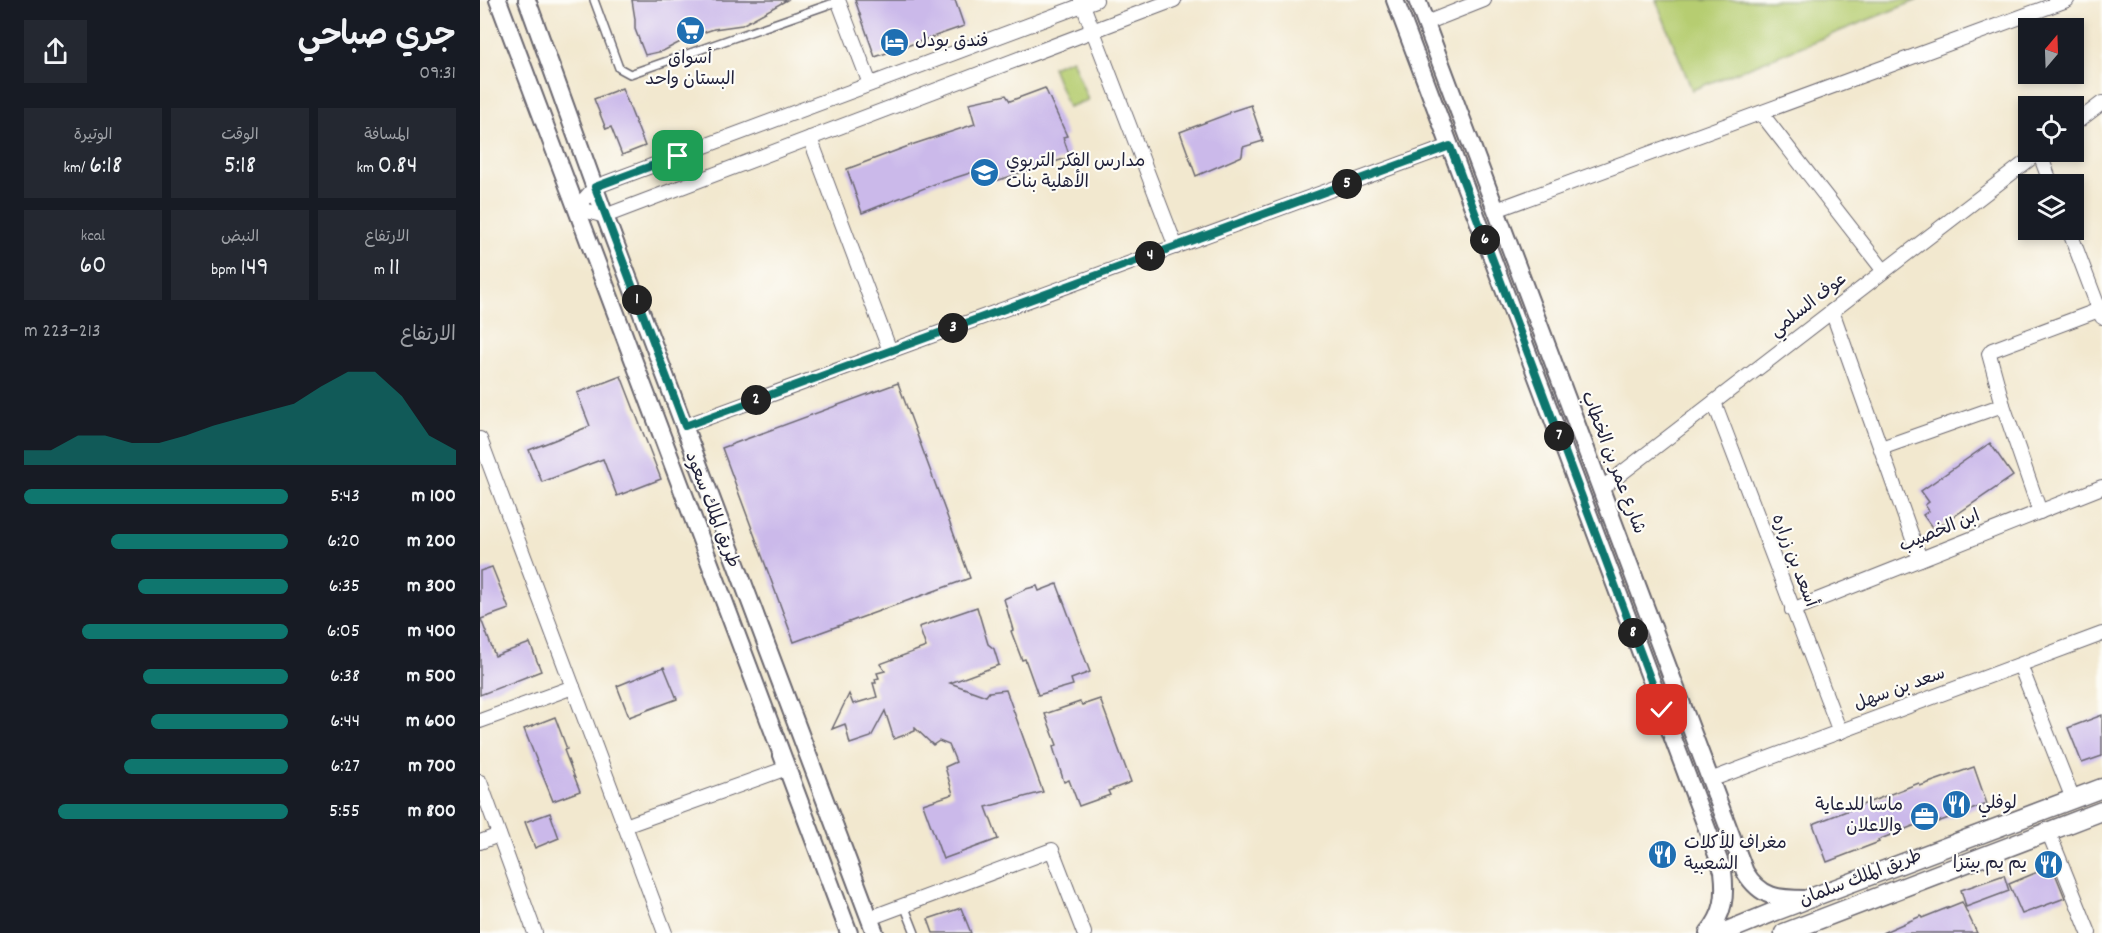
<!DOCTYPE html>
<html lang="ar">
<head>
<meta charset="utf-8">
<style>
	:root { --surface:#171b24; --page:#242831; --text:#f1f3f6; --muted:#9ea1a6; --accent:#0f766e }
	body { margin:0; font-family:Dekko,"Playpen Sans Arabic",sans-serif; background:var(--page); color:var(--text); direction:rtl; height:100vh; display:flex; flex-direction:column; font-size:22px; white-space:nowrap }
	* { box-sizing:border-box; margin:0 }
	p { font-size:20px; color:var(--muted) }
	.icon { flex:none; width:33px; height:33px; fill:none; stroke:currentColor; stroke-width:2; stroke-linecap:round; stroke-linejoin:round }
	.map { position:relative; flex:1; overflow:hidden; direction:ltr }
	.sheet { display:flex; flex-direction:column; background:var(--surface); width:480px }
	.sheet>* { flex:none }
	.needle { width:39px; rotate:19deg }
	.buttons { position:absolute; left:1538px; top:18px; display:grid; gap:12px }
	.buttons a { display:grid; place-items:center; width:66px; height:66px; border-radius:0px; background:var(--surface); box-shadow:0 3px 9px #0003; font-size:30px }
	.pin { position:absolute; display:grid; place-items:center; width:51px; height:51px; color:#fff; margin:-26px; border-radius:12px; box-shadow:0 3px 9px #0006 }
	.km { position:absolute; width:30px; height:30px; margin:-15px; border-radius:50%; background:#222; color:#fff; font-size:16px; line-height:30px; text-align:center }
	.round { display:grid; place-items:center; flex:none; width:63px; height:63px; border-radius:0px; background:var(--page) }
	.summary { display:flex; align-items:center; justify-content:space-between; height:102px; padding:0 24px }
	h1 { font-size:33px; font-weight:600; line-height:45px }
	.figures { display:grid; grid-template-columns:repeat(3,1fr); gap:9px; height:102px; padding:6px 24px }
	.figures div { display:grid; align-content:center; border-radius:0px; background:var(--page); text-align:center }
	.figures b { font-size:26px; font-weight:600 }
	.figures small { font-size:16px; font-weight:400 }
	.figures p { font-size:16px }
	.chart { height:168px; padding:12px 24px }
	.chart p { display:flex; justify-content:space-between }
	.chart svg { width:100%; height:108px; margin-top:6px; fill:var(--accent); opacity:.7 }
	ul { padding:0 24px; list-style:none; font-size:20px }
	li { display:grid; grid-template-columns:96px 72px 1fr; align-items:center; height:45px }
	li i { height:15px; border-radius:8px; background:var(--accent) }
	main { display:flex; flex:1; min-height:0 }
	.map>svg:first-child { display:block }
</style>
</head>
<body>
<main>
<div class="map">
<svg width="1622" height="933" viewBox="0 0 1622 933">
	<rect width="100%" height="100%" fill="#fdfcf7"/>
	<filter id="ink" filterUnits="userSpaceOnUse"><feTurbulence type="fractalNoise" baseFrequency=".0167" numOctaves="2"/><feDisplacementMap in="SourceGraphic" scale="12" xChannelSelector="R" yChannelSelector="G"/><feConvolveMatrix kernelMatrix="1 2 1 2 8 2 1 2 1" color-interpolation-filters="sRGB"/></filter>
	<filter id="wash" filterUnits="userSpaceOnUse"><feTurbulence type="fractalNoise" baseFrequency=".008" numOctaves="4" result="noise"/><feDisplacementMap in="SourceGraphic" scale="24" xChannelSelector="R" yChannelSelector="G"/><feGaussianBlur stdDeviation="1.35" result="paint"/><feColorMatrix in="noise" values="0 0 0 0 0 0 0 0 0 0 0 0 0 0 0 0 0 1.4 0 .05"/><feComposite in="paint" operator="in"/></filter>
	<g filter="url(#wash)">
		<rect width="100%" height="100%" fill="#f2e8cf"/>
		<g fill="#b6cd71" stroke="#6c7856" stroke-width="1.5">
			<path d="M1176 0H1438L1212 90Z"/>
			<path d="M592 59 608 100 588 107 572 67Z"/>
		</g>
		<g id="blocks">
			<g fill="#cbb9ea">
				<path d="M152 0H307L262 25 234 29 210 37 183 51 165 55 155 29V19Z"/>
				<path d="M375 0H475L484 26 395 57Z"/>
				<path d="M142 88 165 146 142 155 131 127 126 129 114 99Z"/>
				<path d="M565 88 587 136 583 137 590 157 519 180H513L509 167 462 182V181L382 213 367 169 434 144 495 124 489 103 526 95 530 101Z"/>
				<path d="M771 105 783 141 763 147 762 156 716 176 700 132 748 114 749 112Z"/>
				<path d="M141 376 181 479 137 496 123 459 62 482 49 450 110 426 97 393Z"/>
				<path d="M418 383 490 578 314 642 242 448Z"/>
				<path d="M1510 443 1533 476 1454 530 1443 515 1449 511 1445 505 1449 502 1441 491Z"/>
				<path d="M12 567 29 609 1 619 15 656 50 643 61 671 0 695V571Z"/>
				<path d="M577 584 610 672 591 679 593 685 558 695 545 659 542 660 531 631 533 630 524 599 546 589 557 586 559 591Z"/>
				<path d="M497 607 508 644 514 649 519 665 470 683 506 696 509 692 526 690 563 792 506 807 518 839 463 859 443 804 473 794 465 767 476 762 469 745 459 741 453 745 435 728V731L414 739 405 711 391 737 370 744 365 724 352 729 369 694 373 704 397 697 393 683H396L395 679 399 678 397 673 405 671 400 664 446 647 439 627Z"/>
				<path d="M184 667 197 699 149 717 137 686Z"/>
				<path d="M620 699 651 782 628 791 630 795 599 806 589 780 584 782 573 747 577 745 565 714 600 702 602 705Z"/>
				<path d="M1622 715V756L1602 763 1588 728Z"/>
				<path d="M75 717 87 749 84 750 100 791 73 801 44 729Z"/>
				<path d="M1494 767 1507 804 1455 823 1453 818 1398 840 1399 842 1347 862 1333 824 1439 783 1440 786Z"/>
				<path d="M70 813 79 838 55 848 45 822Z"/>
				<path d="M1572 866 1585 898 1542 914 1529 884Z"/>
				<path d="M1524 875 1529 891 1486 907 1481 890Z"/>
				<path d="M1482 902 1497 933H1402L1441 916 1442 918Z"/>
				<path d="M481 908 491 933H453L448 919Z"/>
			</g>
		</g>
	</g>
	<g filter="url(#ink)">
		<use href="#blocks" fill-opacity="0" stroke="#6b676f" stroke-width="1.5"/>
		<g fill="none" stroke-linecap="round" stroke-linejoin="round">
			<defs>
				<g id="service">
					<path d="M114 0 139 68 150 74 359 1"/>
					<path d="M424 905 435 933"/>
				</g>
				<g id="minor">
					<path d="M358 0 390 84"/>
					<path d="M601 0 696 247"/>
					<path d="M616 0 115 187 97 208 125 216 694 0"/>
					<path d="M946 23 1004 0"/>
					<path d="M1281 113 1404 271"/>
					<path d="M1593 125 1622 103"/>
					<path d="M330 138 410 351"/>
					<path d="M1559 152 1571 184"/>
					<path d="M1016 210 1587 0"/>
					<path d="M1589 230 1622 317"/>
					<path d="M1352 311 1440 559"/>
					<path d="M1234 402 1360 732"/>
					<path d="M1523 405 1509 354 1512 350 1619 310"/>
					<path d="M205 426 970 146"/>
					<path d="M0 439 185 933"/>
					<path d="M1401 448 1523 405 1560 512"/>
					<path d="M1121 489 1559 152"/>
					<path d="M1312 610 1622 487"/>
					<path d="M1540 665 1593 799"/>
					<path d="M0 721 93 687"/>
					<path d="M1230 780 1622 634"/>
					<path d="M0 782 55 933"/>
					<path d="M145 826 307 768"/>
					<path d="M1568 831 1609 933"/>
					<path d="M0 842 19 835"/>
					<path d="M390 918 572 850 604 933"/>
				</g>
				<g id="tertiary">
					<path d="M18 0 369 933"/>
					<path d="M47 0 125 216 395 933"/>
					<path d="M915 0 1243 871C1246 896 1244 914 1228 933"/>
					<path d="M937 0 1265 872C1281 898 1298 899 1326 899"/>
				</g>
				<g id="secondary">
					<path d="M1242 933 1296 911 1622 788"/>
					<path d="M1304 933 1622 811"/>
				</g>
			</defs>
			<use href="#service" stroke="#6b676f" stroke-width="10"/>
			<use href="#minor" stroke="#6b676f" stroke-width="16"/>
			<use href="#tertiary" stroke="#6b676f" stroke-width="20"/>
			<use href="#secondary" stroke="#6b676f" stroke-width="21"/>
			<use href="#service" stroke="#fff" stroke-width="7"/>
			<use href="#minor" stroke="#fff" stroke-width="14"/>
			<use href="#tertiary" stroke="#fff" stroke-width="16"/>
			<use href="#secondary" stroke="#fff" stroke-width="18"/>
		</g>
	</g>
	<g fill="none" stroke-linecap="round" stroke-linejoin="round" filter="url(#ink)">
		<defs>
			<path id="route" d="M198 156 115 187 205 426 970 146 1182 710"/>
		</defs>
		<use href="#route" stroke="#fff" stroke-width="12"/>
		<use href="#route" stroke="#0f766e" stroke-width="8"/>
	</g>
	<defs>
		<symbol id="supermarket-disc" viewBox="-11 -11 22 22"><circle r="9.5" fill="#1f6fb2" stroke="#fdfcf7"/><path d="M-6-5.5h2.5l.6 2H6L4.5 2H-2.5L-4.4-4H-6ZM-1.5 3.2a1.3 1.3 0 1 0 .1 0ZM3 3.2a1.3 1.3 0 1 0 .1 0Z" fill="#fff"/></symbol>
		<symbol id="hotel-disc" viewBox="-11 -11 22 22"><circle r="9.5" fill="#1f6fb2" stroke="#fdfcf7"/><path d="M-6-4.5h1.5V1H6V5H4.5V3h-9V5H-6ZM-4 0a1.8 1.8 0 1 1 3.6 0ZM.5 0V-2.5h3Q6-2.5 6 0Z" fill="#fff"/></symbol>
		<symbol id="school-disc" viewBox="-11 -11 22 22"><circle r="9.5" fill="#1f6fb2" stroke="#fdfcf7"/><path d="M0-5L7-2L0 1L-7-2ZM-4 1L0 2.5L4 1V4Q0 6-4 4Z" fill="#fff"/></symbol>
		<symbol id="restaurant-disc" viewBox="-11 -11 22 22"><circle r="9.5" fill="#1f6fb2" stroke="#fdfcf7"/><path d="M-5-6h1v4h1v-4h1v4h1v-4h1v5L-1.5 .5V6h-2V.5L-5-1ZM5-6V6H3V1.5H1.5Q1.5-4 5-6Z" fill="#fff"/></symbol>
		<symbol id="office-disc" viewBox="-11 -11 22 22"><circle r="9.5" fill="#1f6fb2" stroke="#fdfcf7"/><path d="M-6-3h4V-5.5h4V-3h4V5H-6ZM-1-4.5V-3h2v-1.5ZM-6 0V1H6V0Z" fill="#fff"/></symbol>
	</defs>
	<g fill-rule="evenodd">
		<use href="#supermarket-disc" x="194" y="14" width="33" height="33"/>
		<use href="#hotel-disc" x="398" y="26" width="33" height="33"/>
		<use href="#school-disc" x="488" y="156" width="33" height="33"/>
		<use href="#restaurant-disc" x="1460" y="788" width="33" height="33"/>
		<use href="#office-disc" x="1428" y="800" width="33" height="33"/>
		<use href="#restaurant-disc" x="1166" y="838" width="33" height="33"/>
		<use href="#restaurant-disc" x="1552" y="848" width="33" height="33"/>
	</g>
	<g text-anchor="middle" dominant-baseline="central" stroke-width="4.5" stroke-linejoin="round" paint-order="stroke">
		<g font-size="18" fill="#22223b" stroke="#fdfcf7" text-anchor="start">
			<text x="435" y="42">فندق بودل</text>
			<text x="210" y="59" text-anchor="middle">أسواق<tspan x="210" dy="21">البستان واحد</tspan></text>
			<text x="526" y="162">مدارس الفكر التربوي<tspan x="526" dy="21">الأهلية بنات</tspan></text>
			<text x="1498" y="804">لوفلي</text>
			<text x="1423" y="806" text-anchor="end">ماسا للدعاية<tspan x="1423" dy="21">والاعلان</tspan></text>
			<text x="1204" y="844">مغراف للأكلات<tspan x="1204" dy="21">الشعبية</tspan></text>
			<text x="1547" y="864" text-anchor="end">يم يم بيتزا</text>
		</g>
		<g font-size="18" fill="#22223b" stroke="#fdfcf7">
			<text transform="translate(1329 306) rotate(-38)">عوف السلمي</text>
			<text transform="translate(1132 463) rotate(69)">شارع عمر بن الخطاب</text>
			<text transform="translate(231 510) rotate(69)">طريق الملك سعود</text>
			<text transform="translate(1460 532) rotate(-22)">ابن الخصيب</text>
			<text transform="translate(1313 561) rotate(69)">أسعد بن زراره</text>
			<text transform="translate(1420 690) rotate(-20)">سعد بن سهل</text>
			<text transform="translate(1381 879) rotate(-21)">طريق الملك سلمان</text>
		</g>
	</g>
</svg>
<div class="buttons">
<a><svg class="needle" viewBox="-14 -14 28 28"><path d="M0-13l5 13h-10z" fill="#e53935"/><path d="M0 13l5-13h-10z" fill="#9ea1a6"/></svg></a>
<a><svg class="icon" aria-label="locate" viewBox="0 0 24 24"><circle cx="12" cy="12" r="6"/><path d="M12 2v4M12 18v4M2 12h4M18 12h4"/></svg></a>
<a><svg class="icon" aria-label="layers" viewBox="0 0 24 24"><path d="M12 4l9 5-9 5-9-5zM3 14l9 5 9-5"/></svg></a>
</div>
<div class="pin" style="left:198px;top:156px;background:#1e9e55"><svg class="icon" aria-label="arrive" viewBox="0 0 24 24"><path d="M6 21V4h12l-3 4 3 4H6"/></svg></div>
<div class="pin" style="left:1182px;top:710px;background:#d93025"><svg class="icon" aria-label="check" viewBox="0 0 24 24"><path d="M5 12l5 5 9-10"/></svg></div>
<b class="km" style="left:157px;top:300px">1</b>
<b class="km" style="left:276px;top:400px">2</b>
<b class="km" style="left:473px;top:328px">3</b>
<b class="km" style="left:670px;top:256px">4</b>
<b class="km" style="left:867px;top:184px">5</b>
<b class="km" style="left:1005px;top:240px">6</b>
<b class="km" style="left:1079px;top:436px">7</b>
<b class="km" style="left:1153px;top:633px">8</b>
</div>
<section class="sheet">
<div class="summary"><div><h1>جري صباحي</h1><p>09:31</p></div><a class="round"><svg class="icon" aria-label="share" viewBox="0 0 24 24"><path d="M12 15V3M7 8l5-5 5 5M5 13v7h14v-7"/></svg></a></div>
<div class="figures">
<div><p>المسافة</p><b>0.84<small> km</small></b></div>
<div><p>الوقت</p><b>5:18</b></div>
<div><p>الوتيرة</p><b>6:18<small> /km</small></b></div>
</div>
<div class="figures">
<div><p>الارتفاع</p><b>11<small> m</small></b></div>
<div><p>النبض</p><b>149<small> bpm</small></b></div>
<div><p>kcal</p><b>60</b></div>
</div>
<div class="chart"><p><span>الارتفاع</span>213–223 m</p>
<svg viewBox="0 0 160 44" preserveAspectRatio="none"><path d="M0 44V38L10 38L20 32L30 32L40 35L50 35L60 32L70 28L80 25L90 22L100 19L110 12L120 6L130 6L140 16L150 32L160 38V44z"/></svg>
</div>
<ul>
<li><b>100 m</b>5:43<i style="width:100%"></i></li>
<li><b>200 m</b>6:20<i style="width:67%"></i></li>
<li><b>300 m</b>6:35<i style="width:57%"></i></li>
<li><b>400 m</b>6:05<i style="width:78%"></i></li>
<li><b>500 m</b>6:38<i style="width:55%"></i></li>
<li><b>600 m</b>6:44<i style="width:52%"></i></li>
<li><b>700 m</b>6:27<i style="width:62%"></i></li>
<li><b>800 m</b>5:55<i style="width:87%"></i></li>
</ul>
</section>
</main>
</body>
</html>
